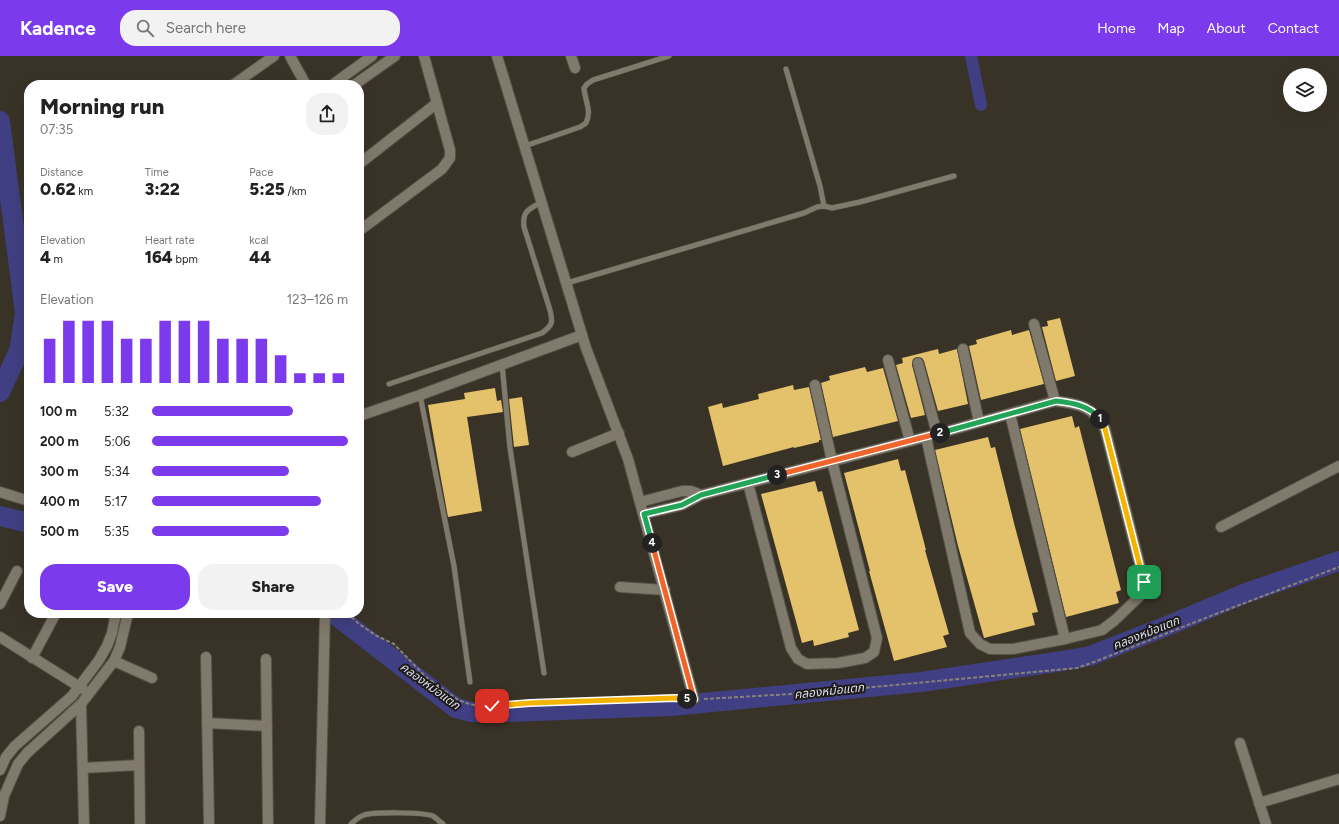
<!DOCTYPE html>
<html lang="en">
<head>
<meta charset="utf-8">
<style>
	:root { --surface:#fff; --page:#f2f2f2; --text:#222; --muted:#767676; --accent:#7c3aed }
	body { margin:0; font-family:Figtree,"Noto Sans Thai",sans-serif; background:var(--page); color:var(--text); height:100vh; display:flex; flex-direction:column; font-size:15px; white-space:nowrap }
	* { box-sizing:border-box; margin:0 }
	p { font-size:13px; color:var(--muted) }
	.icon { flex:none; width:22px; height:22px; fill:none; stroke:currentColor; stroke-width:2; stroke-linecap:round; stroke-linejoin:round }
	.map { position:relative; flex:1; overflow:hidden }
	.side { position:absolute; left:24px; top:24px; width:340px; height:538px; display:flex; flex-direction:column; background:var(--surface); border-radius:16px; box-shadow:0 4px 16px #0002 }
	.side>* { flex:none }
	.fabs { position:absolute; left:1283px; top:12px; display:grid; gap:8px }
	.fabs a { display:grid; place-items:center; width:44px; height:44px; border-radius:50%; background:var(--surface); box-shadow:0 4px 16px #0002; font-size:20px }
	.pin { position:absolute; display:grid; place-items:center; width:34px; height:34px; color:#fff; margin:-17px; border-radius:8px; box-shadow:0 2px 6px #0006 }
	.km { position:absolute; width:20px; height:20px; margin:-10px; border-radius:50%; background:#222; color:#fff; font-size:11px; line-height:20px; text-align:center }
	.round { display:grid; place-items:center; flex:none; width:42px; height:42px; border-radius:16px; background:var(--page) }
	.overview { display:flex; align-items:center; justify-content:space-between; height:68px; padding:0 16px }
	h1 { font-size:22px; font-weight:800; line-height:30px }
	.stats { display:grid; grid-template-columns:repeat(3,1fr); gap:6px; height:68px; padding:4px 16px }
	.stats div { display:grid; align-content:center }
	.stats b { font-size:17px; font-weight:800 }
	.stats small { font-size:11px; font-weight:400 }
	.stats p { font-size:11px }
	.chart { height:112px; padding:8px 16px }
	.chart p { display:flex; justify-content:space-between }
	.chart svg { width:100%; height:72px; margin-top:4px; stroke:var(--accent); stroke-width:6 }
	.primary-button { display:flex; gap:8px; margin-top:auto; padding:8px 16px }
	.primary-button a { flex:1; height:46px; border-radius:16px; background:var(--accent); color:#fff; font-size:16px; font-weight:800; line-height:46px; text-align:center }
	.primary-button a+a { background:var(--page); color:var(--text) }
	ul { padding:0 16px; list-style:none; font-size:13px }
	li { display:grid; grid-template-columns:64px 48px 1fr; align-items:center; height:30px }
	li i { height:10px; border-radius:5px; background:var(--accent) }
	header { display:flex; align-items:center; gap:24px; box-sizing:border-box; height:56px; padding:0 20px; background:var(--accent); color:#fff }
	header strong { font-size:19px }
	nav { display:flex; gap:22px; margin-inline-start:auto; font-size:14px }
	.search { width:280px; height:36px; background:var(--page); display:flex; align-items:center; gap:10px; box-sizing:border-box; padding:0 14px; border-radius:16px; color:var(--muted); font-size:15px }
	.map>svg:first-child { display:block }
</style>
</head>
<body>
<header>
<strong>Kadence</strong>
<div class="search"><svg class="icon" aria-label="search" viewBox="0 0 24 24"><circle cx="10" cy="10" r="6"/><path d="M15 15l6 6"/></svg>Search here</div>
<nav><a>Home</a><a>Map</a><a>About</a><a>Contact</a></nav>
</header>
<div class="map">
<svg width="1339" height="768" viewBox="0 0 1339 768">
	<rect width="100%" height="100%" fill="#393327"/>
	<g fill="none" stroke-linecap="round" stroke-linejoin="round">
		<path stroke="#403f83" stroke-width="12" d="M971 0 981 49"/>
		<g stroke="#403f83" stroke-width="20">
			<path d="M0 65 25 257 19 295 0 336"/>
			<path d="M0 460 29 467"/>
			<path d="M333 557 456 652 471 656H508L671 650 921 626 1062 605 1090 600 1167 570 1246 537 1339 505"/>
		</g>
	</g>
	<g fill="#e4c16b">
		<path d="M1060 262 1075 320 1056 325 1042 271 1048 270 1047 265Z"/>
		<path d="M1011 274 1012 279 1029 274 1044 328 981 344 969 290 977 288 976 284Z"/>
		<path d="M938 293 939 298 957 293 968 348 938 355 924 305 922 302 917 301 913 303 912 309 925 359 911 362 896 309 903 307 902 302Z"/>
		<path d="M865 311 867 316 883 312 898 365 833 381 821 327 830 324 829 320Z"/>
		<path d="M793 329 794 334 809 331 821 384H819V386L794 392V391L723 410 708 351 722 347 723 352 759 343 758 338Z"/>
		<path d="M495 332 497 345 501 344 503 356 467 361 482 455 448 461 439 412 428 349 465 343 464 337Z"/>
		<path d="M522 341 529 389 514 391 509 343Z"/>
		<path d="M1072 360 1075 372 1079 370 1121 534 1116 536 1119 547 1066 561 1020 373Z"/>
		<path d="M988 381 991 392 995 391 1015 471 1038 556 1032 557 1035 569 984 582 958 490 935 394Z"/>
		<path d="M898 403 901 415 905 414 926 494H925L949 578 943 580 947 591 894 605 869 515H870L844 417Z"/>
		<path d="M815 425 818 436 822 435 859 574 848 577 849 581 814 590 813 584 802 587 761 438Z"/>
	</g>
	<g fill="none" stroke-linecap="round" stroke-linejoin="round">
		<defs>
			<g id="service">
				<path d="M525 90 580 71 586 67C592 55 585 45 584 32L587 28 593 24 669 0"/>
				<path d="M824 150 832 152 860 146 954 120"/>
				<path d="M567 227 804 157 817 151 824 150 820 130 786 13"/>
				<path d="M502 308 510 392 544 617"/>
				<path d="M389 328 542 277C553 269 553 266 550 254L524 171C522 155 529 153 542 146"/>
				<path d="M420 339 454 510 470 626"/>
				<path d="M351 768C355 764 358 761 364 759 374 756 423 756 433 760 436 762 440 766 443 768"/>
			</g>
			<g id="minor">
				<path d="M290 0 306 29"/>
				<path d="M571 0 575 12"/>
				<path d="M233 29 274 0"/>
				<path d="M332 29 372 0"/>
				<path d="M354 29 395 0"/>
				<path d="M359 108 437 47"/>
				<path d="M359 175 442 113 450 102V94L424 0"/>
				<path d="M1034 268 1055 345"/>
				<path d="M582 279 586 292 628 403 694 643"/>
				<path d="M963 293 979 366"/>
				<path d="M888 304 910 385"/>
				<path d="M918 307 937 378"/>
				<path d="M1010 358 1065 583"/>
				<path d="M359 360 420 339 582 279 497 0"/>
				<path d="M572 396 619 377"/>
				<path d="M748 427 791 592 798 603 807 608 838 607 865 602 874 596 877 582 832 405 815 329"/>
				<path d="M0 436 29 445"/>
				<path d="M640 446 682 435H691L701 439"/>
				<path d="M644 458 682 449 701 439 910 385 937 378 1055 345C1080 348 1092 350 1105 373L1141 514 1143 526V537L1115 564 1102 574 1065 583 1013 593H990L980 588 970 577 926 381"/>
				<path d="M1221 471 1339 410"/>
				<path d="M620 531 665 534"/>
				<path d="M0 548 17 515"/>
				<path d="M0 581 83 633"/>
				<path d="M206 601 209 768"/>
				<path d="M32 602 56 557"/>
				<path d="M266 603 268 768"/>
				<path d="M114 605 152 622"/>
				<path d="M81 648 84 768"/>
				<path d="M207 667 267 670"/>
				<path d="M139 675 140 768"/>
				<path d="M1240 687 1266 768"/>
				<path d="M83 712 139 709"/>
				<path d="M0 714 6 701 15 690 72 640 99 604 107 590 112 577 116 557"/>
				<path d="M1259 747 1339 723"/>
				<path d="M0 760 4 740 18 708 27 697 81 648 114 605 120 591 128 557"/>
				<path d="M320 768 325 557"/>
			</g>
		</defs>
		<use href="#service" stroke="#555147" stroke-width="6"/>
		<use href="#minor" stroke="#555147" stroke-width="12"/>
		<g stroke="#878278" stroke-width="2" stroke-dasharray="4 2" stroke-linecap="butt">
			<path d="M347 557 359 568 377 580 394 588 426 621 457 643 466 647 478 650H492L530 647 675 641 684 643"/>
			<path d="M704 643 809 637 1077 612 1094 606 1208 561 1339 511"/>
		</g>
		<use href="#service" stroke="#807a6c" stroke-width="5"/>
		<use href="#minor" stroke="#807a6c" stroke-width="10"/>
	</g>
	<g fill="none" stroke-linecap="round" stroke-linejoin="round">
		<defs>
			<path id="split-1" d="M1100 363 1105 373 1144 526"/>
			<path id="split-2" d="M940 377 1056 345C1072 347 1089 349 1100 363"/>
			<path id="split-3" d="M777 419 940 377"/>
			<path id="split-4" d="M652 487 644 458 682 449 701 439 777 419"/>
			<path id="split-5" d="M652 487 694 643H687"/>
			<path id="split-6" d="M492 650 530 647 675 642 687 643"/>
		</defs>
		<use href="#split-1" stroke="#fff" stroke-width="8"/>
		<use href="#split-2" stroke="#fff" stroke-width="8"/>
		<use href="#split-3" stroke="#fff" stroke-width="8"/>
		<use href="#split-4" stroke="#fff" stroke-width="8"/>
		<use href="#split-5" stroke="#fff" stroke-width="8"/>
		<use href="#split-6" stroke="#fff" stroke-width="8"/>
		<use href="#split-1" stroke="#f5b400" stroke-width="5"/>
		<use href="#split-2" stroke="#22a559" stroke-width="5"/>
		<use href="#split-3" stroke="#f0652b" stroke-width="5"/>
		<use href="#split-4" stroke="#22a559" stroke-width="5"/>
		<use href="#split-5" stroke="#f0652b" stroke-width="5"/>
		<use href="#split-6" stroke="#f5b400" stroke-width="5"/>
	</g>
	<g text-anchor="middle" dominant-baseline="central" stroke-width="4" stroke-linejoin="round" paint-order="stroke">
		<g font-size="12" font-style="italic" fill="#dbddf2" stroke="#1e1b16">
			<text transform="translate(1146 577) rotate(-22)">คลองหม้อแตก</text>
			<text transform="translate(430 630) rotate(36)">คลองหม้อแตก</text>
			<text transform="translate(829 635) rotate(-6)">คลองหม้อแตก</text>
		</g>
	</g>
</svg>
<div class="fabs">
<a><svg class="icon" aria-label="layers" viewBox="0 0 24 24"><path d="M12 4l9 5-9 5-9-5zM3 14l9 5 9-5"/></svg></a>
</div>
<div class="pin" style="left:1144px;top:526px;background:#1e9e55"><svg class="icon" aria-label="arrive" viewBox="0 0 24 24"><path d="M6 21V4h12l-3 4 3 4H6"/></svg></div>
<div class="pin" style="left:492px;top:650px;background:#d93025"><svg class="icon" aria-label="check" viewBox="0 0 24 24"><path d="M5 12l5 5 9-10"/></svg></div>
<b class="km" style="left:1100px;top:363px">1</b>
<b class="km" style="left:940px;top:377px">2</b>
<b class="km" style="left:777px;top:419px">3</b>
<b class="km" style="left:652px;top:487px">4</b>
<b class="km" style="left:687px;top:643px">5</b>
<section class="side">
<div class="overview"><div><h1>Morning run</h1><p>07:35</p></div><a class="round"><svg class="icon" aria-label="share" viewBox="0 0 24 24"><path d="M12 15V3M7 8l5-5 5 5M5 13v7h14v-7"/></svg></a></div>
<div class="stats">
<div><p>Distance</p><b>0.62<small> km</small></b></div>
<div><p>Time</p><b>3:22</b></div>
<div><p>Pace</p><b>5:25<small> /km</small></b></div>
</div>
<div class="stats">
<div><p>Elevation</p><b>4<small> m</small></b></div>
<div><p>Heart rate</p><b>164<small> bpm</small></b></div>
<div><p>kcal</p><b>44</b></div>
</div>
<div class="chart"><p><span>Elevation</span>123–126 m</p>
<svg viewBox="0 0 160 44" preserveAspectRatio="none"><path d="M5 44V17M15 44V6M25 44V6M35 44V6M45 44V17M55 44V17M65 44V6M75 44V6M85 44V6M95 44V17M105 44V17M115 44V17M125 44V27M135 44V38M145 44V38M155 44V38"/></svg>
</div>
<ul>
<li><b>100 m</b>5:32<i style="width:72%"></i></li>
<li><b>200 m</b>5:06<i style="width:100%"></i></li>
<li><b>300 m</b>5:34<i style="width:70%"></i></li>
<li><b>400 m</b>5:17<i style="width:86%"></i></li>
<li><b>500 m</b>5:35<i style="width:70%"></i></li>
</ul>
<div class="primary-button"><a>Save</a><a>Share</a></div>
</section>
</div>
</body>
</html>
